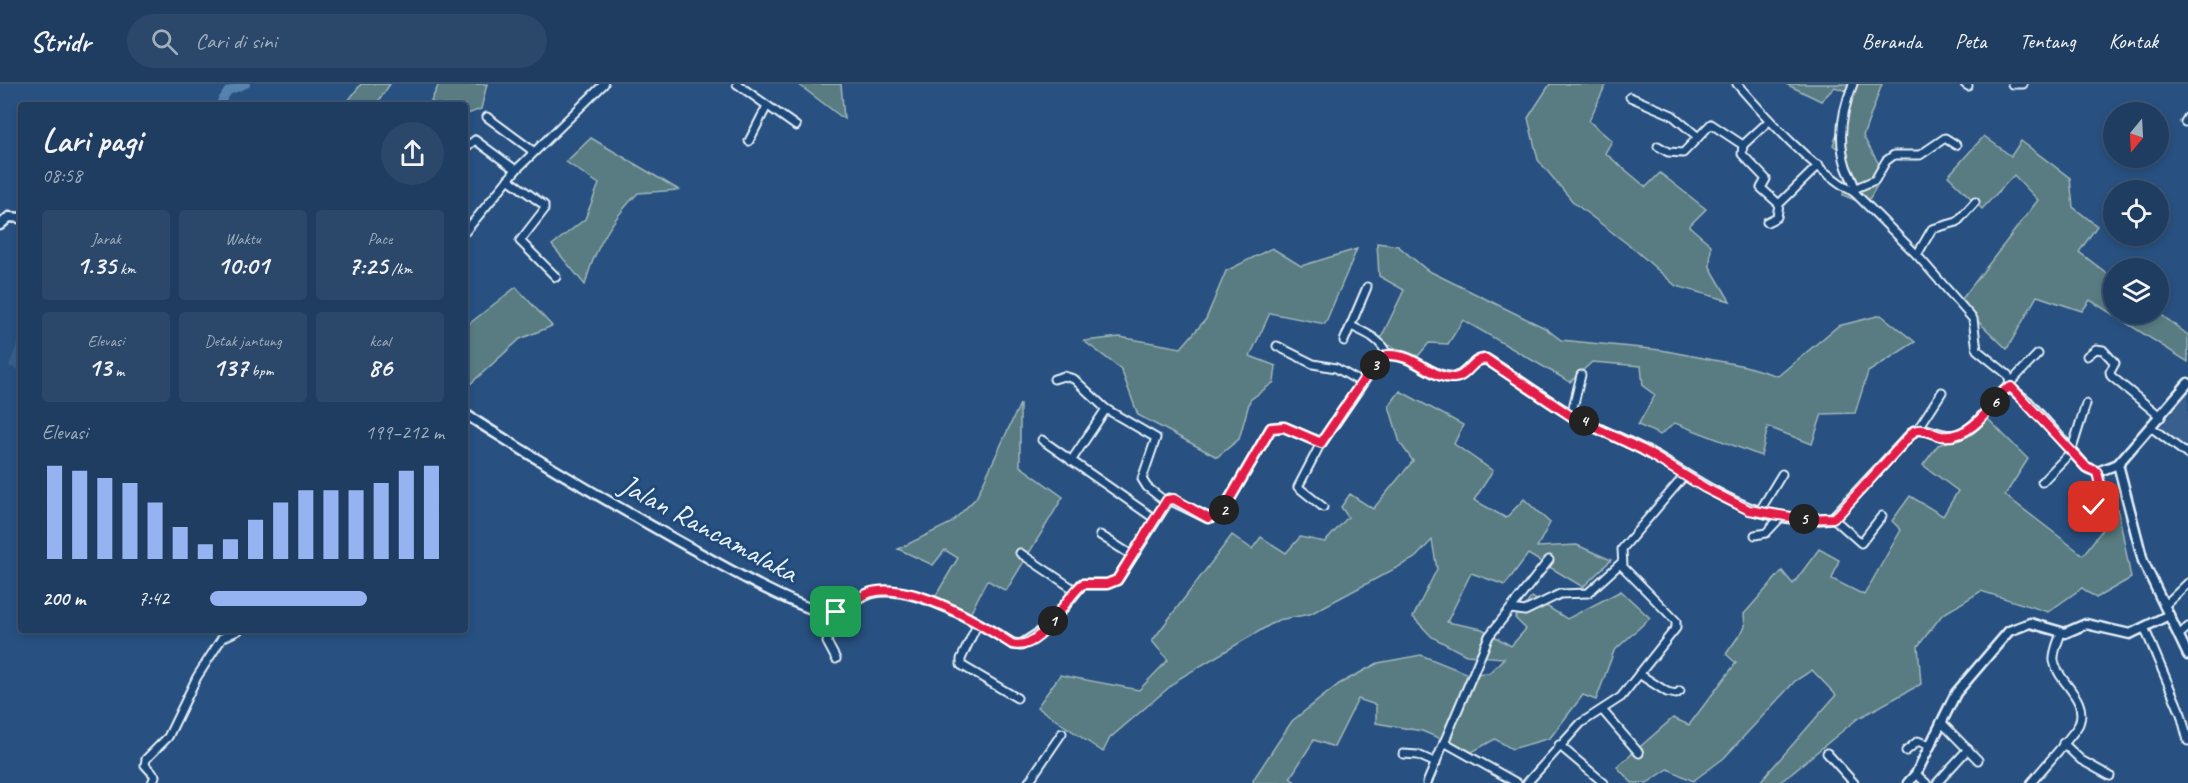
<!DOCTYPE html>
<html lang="id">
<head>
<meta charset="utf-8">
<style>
	:root { --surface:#1e3d61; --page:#2b486a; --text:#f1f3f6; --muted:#a1aebd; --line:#3c5676; --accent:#95b2f1 }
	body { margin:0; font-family:Caveat,sans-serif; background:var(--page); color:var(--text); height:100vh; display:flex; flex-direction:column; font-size:22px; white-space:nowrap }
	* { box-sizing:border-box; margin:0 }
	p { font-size:20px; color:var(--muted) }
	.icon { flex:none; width:33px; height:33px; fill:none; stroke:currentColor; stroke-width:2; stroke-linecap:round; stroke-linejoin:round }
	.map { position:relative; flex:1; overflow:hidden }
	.panel { position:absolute; left:18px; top:18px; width:450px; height:531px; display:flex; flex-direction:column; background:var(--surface); border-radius:6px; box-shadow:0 3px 9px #0003,0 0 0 2px var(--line) }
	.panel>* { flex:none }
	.needle { width:39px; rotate:198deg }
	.controls { position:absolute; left:2103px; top:18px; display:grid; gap:12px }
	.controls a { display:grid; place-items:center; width:66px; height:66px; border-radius:50%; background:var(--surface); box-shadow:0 3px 9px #0003,0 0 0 2px var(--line); font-size:30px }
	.pin { position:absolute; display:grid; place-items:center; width:51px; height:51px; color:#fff; margin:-26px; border-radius:12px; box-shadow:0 3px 9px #0006 }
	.km { position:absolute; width:30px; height:30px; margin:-15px; border-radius:50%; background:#222; color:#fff; font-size:16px; line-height:30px; text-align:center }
	.round { display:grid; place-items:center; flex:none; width:63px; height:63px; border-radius:32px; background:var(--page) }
	.headline { display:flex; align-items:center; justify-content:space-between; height:102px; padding:0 24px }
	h1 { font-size:33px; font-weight:700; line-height:45px }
	.metrics { display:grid; grid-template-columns:repeat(3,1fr); gap:9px; height:102px; padding:6px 24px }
	.metrics div { display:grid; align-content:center; border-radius:6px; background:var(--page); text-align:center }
	.metrics b { font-size:26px; font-weight:700 }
	.metrics small { font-size:16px; font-weight:400 }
	.metrics p { font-size:16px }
	.chart { height:168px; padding:12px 24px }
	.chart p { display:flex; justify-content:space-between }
	.chart svg { width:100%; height:108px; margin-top:6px; stroke:var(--accent); stroke-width:6 }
	ul { padding:0 24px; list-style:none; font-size:20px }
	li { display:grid; grid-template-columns:96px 72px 1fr; align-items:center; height:45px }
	li i { height:15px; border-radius:8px; background:var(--accent) }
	header { display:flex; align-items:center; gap:36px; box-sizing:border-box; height:84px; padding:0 30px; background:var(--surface); border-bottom:2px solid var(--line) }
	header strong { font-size:28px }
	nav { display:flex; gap:33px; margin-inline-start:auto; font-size:21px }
	.search { width:420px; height:54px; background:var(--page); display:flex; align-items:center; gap:15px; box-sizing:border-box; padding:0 21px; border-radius:33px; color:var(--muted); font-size:22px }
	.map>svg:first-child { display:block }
</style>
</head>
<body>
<header>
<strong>Stridr</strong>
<div class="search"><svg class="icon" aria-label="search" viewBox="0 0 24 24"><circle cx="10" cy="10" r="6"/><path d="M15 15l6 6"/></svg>Cari di sini</div>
<nav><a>Beranda</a><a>Peta</a><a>Tentang</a><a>Kontak</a></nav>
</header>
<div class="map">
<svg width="2188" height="699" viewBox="0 0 2188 699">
	<rect width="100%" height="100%" fill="#285181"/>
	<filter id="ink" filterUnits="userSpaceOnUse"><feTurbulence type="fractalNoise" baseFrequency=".0167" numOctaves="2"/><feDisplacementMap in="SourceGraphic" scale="12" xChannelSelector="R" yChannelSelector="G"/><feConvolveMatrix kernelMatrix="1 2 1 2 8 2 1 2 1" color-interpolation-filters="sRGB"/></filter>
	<g filter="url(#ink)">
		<g fill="#395e8d">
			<path d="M21 250V287L9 282Z"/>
			<path d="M2188 309V378L2154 350Z"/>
		</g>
		<g fill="#597c81" stroke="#a0b6bc" stroke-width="1.5">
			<path d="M361 0H390L376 21H345Z"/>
			<path d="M439 0H487L481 25 465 31V21H437L431 17Z"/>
			<path d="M798 0H841L844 35Z"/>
			<path d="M1550 0H1606L1589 37 1612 57 1605 69 1646 103 1660 89 1706 125 1689 142 1711 161 1710 183 1730 217 1676 202 1634 165 1574 119 1538 76 1528 34Z"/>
			<path d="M1786 0H1882L1863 52 1884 89 1866 121 1843 111 1848 74 1833 61 1852 9 1835 3 1821 17Z"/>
			<path d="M1984 52 2011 72 2021 57 2070 94 2073 123 2097 142 2079 168 2113 194 2114 230 2159 229 2188 251V278L2090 216 2082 227 2037 212 2007 265 1959 219 2038 116 2014 91 1982 125 1948 92Z"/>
			<path d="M591 54 679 106 638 109C612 135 594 165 585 201L552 161 585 135 599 100 566 78Z"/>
			<path d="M1377 159 1398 162 1427 186 1545 244 1561 256 1661 266 1745 282 1778 292 1838 242 1881 231 1915 258 1868 288 1855 329 1822 330 1812 360 1768 343 1761 372 1675 339 1660 351 1638 341 1655 311 1643 302 1641 282 1592 278 1570 298 1463 236 1448 260 1429 259 1418 272 1379 258 1404 206 1379 192Z"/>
			<path d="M1272 164 1301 182 1357 165 1325 240 1270 229 1250 272 1276 282 1274 298 1250 316 1239 355 1217 373 1138 331 1121 285 1084 257 1120 253 1181 264 1206 235 1226 187Z"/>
			<path d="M516 203 552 242 520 255 469 301 465 299V243Z"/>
			<path d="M1400 307 1463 341 1454 360 1493 387 1474 416 1506 434 1524 415 1550 439 1537 463 1577 461 1611 476 1583 503 1528 470 1505 501 1471 489 1447 538 1482 545 1511 562 1526 545 1515 534 1532 513 1567 535 1621 507 1650 534 1614 567 1596 616 1583 611 1550 654 1512 665 1495 655 1472 668 1422 647 1376 639V621L1358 615 1334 663 1314 656 1290 694 1297 699H1254L1253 696 1292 637 1339 600 1378 579 1421 571 1468 590 1489 589 1504 574 1466 571 1432 553 1413 533 1437 485 1432 456 1415 474 1310 530 1278 536 1180 594 1110 654 1103 668 1037 623 1060 591 1139 606 1168 576 1152 557 1232 451 1252 465 1261 453 1286 469 1300 453 1325 458 1348 433 1341 423 1350 410 1373 425 1413 377 1400 359 1389 322Z"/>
			<path d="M1020 320V382L1063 413 1006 507 987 496 968 534 932 518 958 474 945 466 933 481 898 465 951 439 976 414Z"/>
			<path d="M1987 334 2028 375 2005 411 2083 471 2118 425 2131 494 2096 514 2082 504 2048 528 1981 507 1942 531 1918 562 1921 600 1857 635 1779 699H1759L1836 611 1812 586 1795 597 1724 674 1693 697 1668 685 1647 699H1632L1617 683 1673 634 1689 641 1736 579 1726 570 1745 543 1744 530 1782 487 1793 500 1819 465 1839 476 1832 495 1864 511 1901 446 1892 437 1910 412 1943 432 1958 407 1923 381 1938 361 1963 353Z"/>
		</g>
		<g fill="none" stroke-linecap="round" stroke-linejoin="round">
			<path stroke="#5783ad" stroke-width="8" d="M219 21 228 7 246 0"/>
			<defs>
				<g id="minor">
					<path d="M737 0 796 42"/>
					<path d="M1737 0C1771 39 1810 82 1855 109"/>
					<path d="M1853 0C1842 27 1837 54 1846 82 1849 92 1856 99 1855 109L1917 171 1973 235 1977 266 2008 291 2011 303"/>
					<path d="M1965 0 1968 2"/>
					<path d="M2012 0H2023"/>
					<path d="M1630 13 1672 31 1698 53"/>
					<path d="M487 33 533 67"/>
					<path d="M2185 38 2188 33"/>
					<path d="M749 57 767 22"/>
					<path d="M1743 61 1742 70 1766 95 1761 104 1779 120"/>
					<path d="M1658 62 1668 68 1683 69 1711 40 1743 61 1769 37"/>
					<path d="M465 64 475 56 516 86"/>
					<path d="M508 95 544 121V126L520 157 556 193"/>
					<path d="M1856 104 1875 96 1886 77 1894 71H1920L1945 54 1956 61"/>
					<path d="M1767 138 1777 133 1779 120 1819 81"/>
					<path d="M465 148 516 86 604 0"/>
					<path d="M1917 171 1932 145 1957 138 1975 118"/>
					<path d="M1351 242C1366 249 1381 255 1387 271"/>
					<path d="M1344 257 1367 203"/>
					<path d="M1277 262 1313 280 1336 284 1362 299"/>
					<path d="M2087 272 2096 265 2103 266 2115 279 2110 288 2111 292 2161 333"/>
					<path d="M1054 295 1064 292 1074 295 1106 325 1156 354 1142 395 1147 403 1166 418"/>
					<path d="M2011 298 2038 270"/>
					<path d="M1571 332 1581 291"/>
					<path d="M2152 344 2188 371"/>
					<path d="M1918 345 1942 308"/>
					<path d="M1042 356 1155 435"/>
					<path d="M1321 359 1298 403 1323 423"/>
					<path d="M1071 377 1106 325"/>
					<path d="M2042 398 2071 368 2086 320"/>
					<path d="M1759 428 1782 390"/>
					<path d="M1833 434 1861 459 1882 432"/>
					<path d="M2084 434 2102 409 2097 388"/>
					<path d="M1100 451 1133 472"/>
					<path d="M1755 451 1766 449 1781 433"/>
					<path d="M1020 469 1075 506"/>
					<path d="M2164 522 2188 499"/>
					<path d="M1511 525 1525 527 1560 510 1588 509 1621 479"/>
					<path d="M836 528 827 558 836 575"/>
					<path d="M977 541 961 575V581L1017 614"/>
					<path d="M2144 543 2181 630 2188 657"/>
					<path d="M2178 552 2188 543"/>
					<path d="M1639 590 1667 608 1676 610 1680 607"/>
					<path d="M1603 627 1639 669"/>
					<path d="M1941 638 1978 676"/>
					<path d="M1444 658 1517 699"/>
					<path d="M2063 659 2081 676 2110 692"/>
					<path d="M1559 661 1604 699"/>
					<path d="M1906 667 1918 657 1930 662"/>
					<path d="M1827 669 1854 699"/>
					<path d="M1403 670 1418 671 1436 679"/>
					<path d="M1916 690 1926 699"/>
					<path d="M152 699 155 692 145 681 146 675 168 653 197 593 222 554 239 546"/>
					<path d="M1028 699 1062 649"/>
					<path d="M1427 699 1489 552 1549 476"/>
					<path d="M1527 699 1581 639 1621 613 1676 544V537L1623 483 1622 465 1685 391"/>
					<path d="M1937 699 1968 665"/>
					<path d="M2031 699C2039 689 2075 649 2079 640 2089 614 2058 599 2054 577 2053 568 2058 558 2061 549"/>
				</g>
				<g id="tertiary">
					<path d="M0 141 9 133 21 134"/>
					<path d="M465 330C538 377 612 420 687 462 729 485 772 511 817 527 840 535 854 512 875 508 915 500 979 539 1013 560L1021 561 1047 544 1082 500H1107L1117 496 1169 415 1208 434 1221 430 1271 344 1284 343 1321 359 1373 283 1387 271C1412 269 1426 290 1449 293 1467 296 1470 274 1486 275 1514 292 1541 313 1570 330 1593 344 1620 353 1644 366 1707 401 1755 444 1833 434L1914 347C1926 341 1941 355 1956 351 1981 344 1989 317 2009 303L2028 318 2086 383 2097 388 2118 380 2188 299"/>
					<path d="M2118 380 2143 477 2188 571"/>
					<path d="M1908 699 1916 690 1956 609 2009 547 2030 539 2065 549 2086 540 2130 550 2169 531"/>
				</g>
			</defs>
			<use href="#minor" stroke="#e8f1f8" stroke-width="11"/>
			<use href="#tertiary" stroke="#e8f1f8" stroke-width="13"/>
			<use href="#minor" stroke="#1f4a7a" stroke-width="7"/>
			<use href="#tertiary" stroke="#1f4a7a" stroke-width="8"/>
		</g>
	</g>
	<g fill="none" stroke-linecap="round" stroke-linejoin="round" filter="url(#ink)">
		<defs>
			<path id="route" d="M836 528C848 521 859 512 872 508 912 498 980 539 1012 560 1043 568 1063 514 1083 500H1107L1117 496 1167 416 1174 415 1208 434 1221 430 1271 344 1284 343 1321 359 1372 283 1387 271C1415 269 1431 295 1454 294 1468 293 1472 274 1486 275L1571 332 1643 366 1705 404 1749 426 1803 435 1833 434 1839 430 1914 347C1923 343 1932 350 1941 352 1970 356 1989 325 2005 306L2011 303 2086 383 2097 388 2102 409 2094 423"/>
		</defs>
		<use href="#route" stroke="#fff" stroke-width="12"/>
		<use href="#route" stroke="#e11d48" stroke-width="8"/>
	</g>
	<g text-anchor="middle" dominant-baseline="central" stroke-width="6" stroke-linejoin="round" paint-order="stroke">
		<g font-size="30" fill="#e8f1f8" stroke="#1f4a7a">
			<text transform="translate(709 444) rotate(28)">Jalan Rancamalaka</text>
		</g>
	</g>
</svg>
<div class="controls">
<a><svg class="needle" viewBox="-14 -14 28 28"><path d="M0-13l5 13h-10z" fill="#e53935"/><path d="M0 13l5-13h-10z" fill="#a1aebd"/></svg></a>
<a><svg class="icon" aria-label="locate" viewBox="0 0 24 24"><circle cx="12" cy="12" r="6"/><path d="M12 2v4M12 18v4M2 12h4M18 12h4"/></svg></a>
<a><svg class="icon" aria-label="layers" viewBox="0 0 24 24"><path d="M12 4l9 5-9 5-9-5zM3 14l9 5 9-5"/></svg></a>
</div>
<div class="pin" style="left:836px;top:528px;background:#1e9e55"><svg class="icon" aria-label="arrive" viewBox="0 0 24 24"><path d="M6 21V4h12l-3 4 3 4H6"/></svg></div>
<div class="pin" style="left:2094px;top:423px;background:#d93025"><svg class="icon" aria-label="check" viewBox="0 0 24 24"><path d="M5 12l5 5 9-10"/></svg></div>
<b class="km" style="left:1053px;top:537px">1</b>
<b class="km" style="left:1224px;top:426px">2</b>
<b class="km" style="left:1375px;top:281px">3</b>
<b class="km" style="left:1584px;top:337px">4</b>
<b class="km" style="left:1804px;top:435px">5</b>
<b class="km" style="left:1995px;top:318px">6</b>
<section class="panel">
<div class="headline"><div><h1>Lari pagi</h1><p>08:58</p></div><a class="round"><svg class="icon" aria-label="share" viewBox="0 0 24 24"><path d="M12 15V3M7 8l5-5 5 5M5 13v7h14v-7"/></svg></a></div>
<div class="metrics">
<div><p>Jarak</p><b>1.35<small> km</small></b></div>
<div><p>Waktu</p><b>10:01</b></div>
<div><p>Pace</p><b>7:25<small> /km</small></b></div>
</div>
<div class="metrics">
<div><p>Elevasi</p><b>13<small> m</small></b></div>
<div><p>Detak jantung</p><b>137<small> bpm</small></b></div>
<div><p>kcal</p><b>86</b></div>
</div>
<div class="chart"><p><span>Elevasi</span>199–212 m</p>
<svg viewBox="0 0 160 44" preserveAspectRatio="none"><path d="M5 44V6M15 44V8M25 44V11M35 44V13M45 44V21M55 44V31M65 44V38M75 44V36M85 44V28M95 44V21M105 44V16M115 44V16M125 44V16M135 44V13M145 44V8M155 44V6"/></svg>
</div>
<ul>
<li><b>200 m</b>7:42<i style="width:67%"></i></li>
</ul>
</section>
</div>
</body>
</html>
